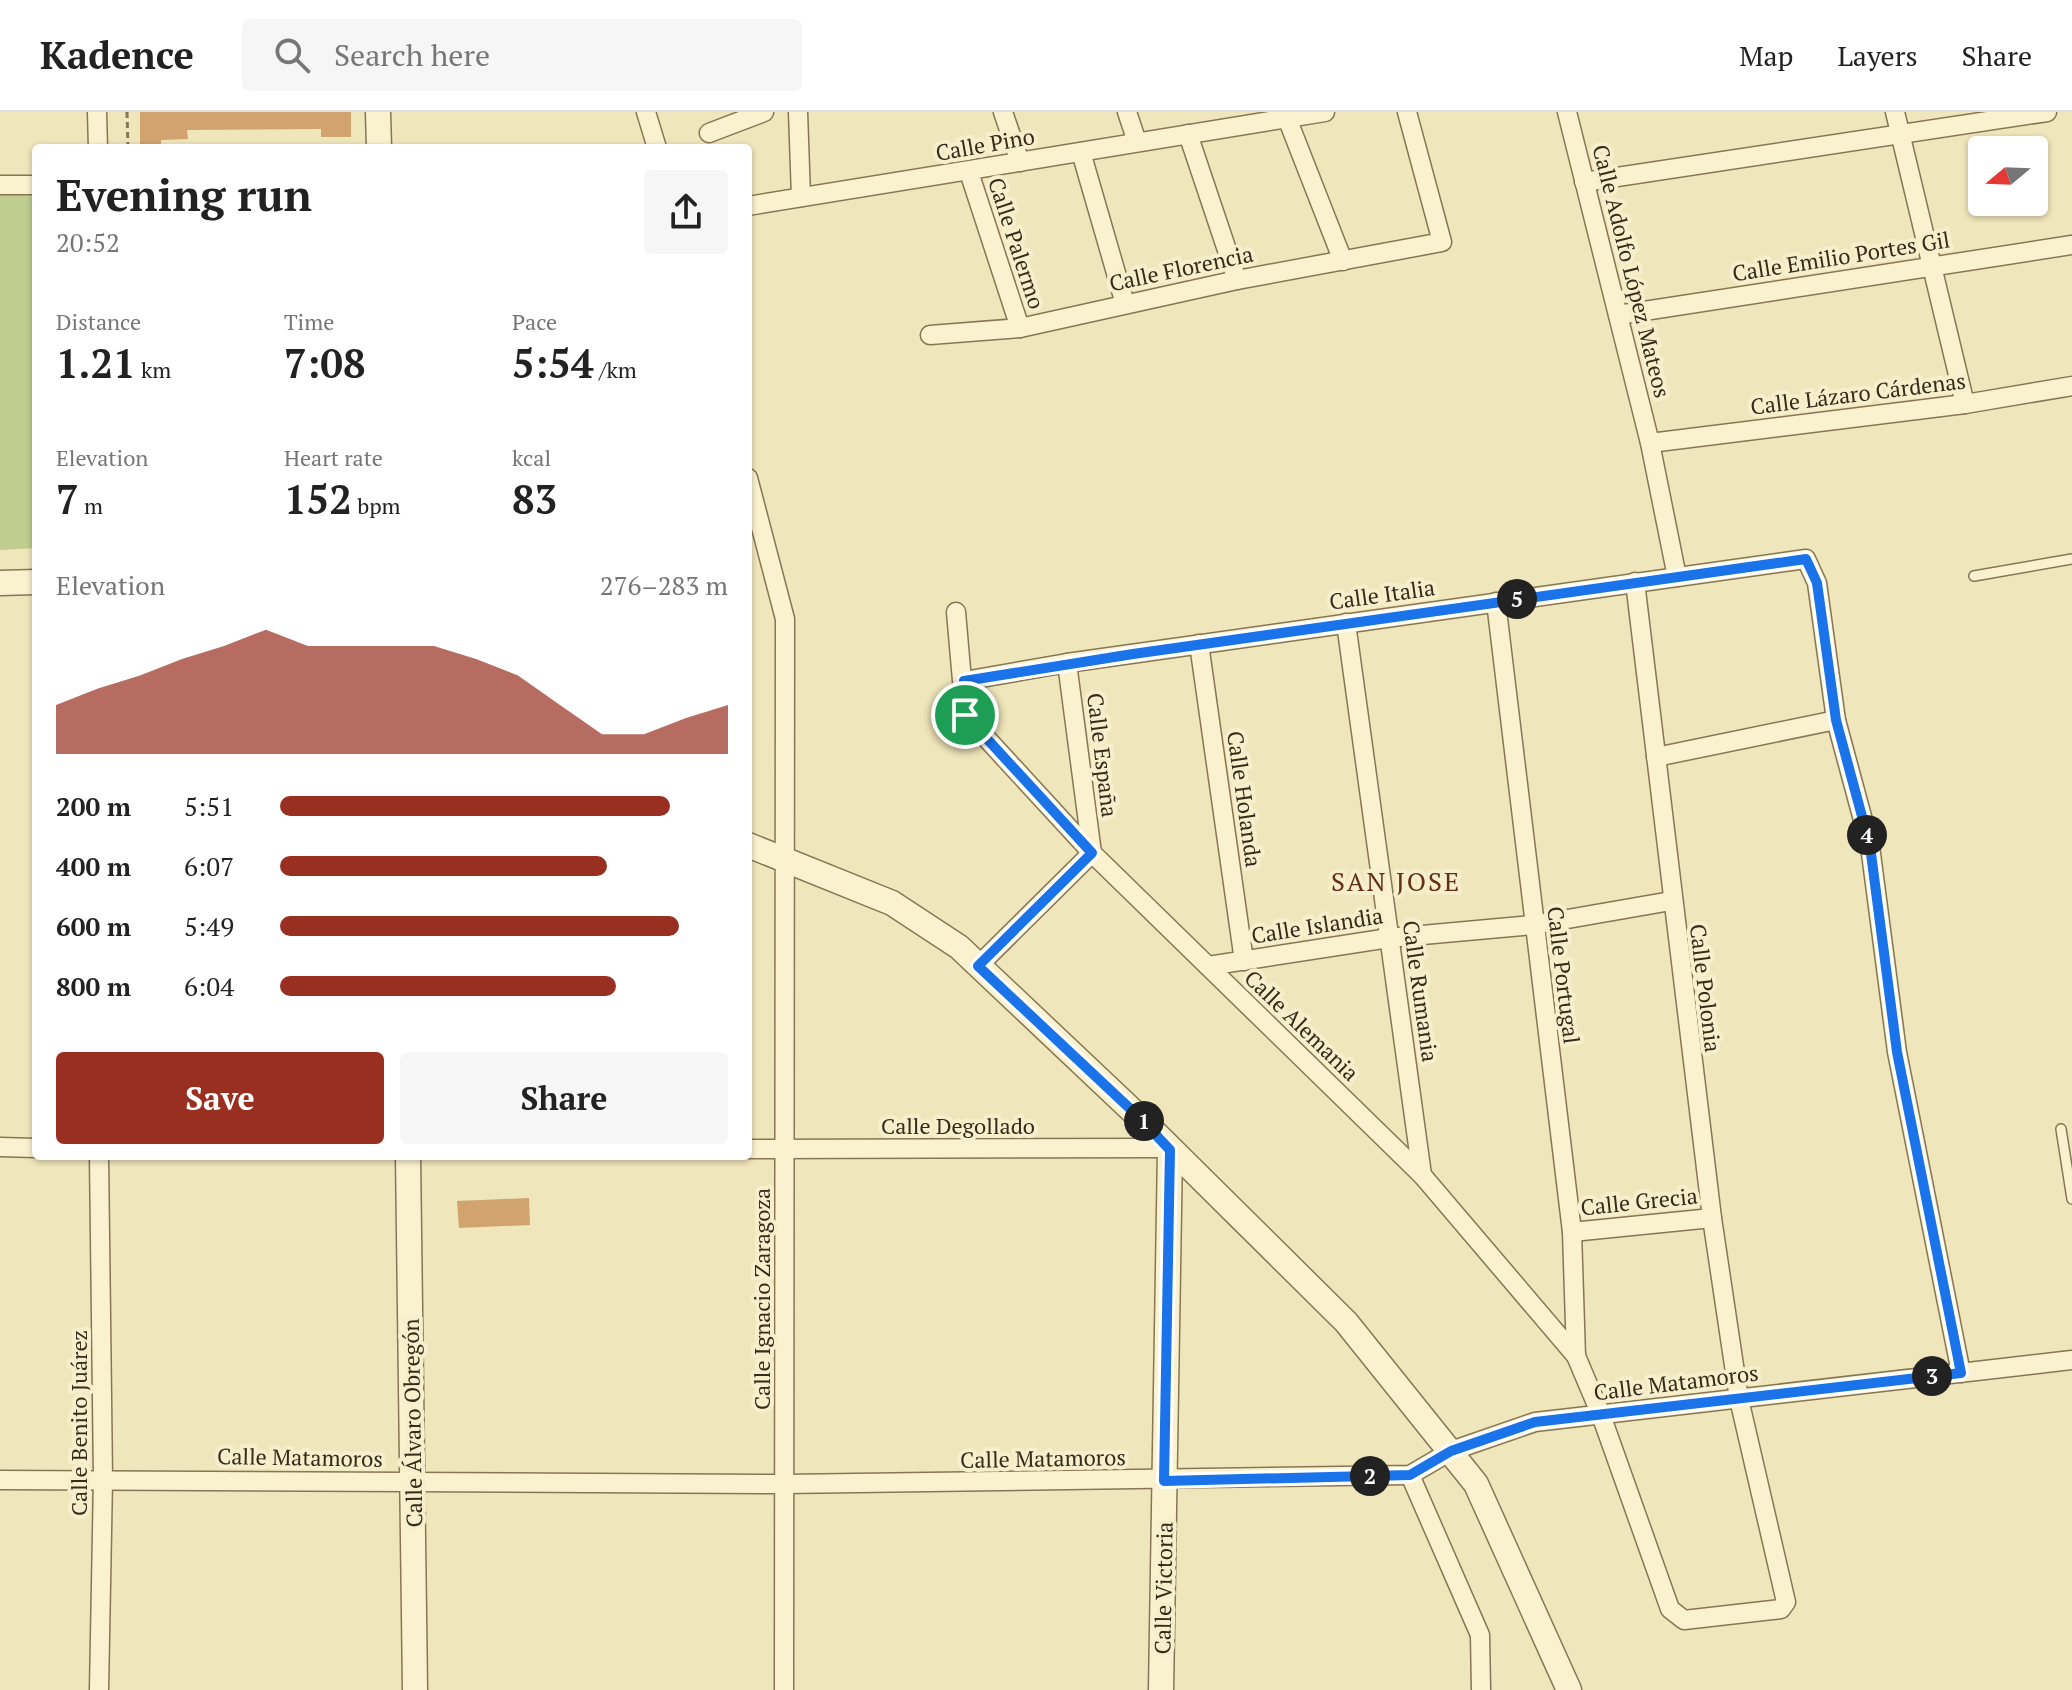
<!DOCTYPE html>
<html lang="en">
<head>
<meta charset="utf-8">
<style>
	:root { --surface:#fff; --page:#f6f6f6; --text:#222; --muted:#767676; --line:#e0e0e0; --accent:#992f21 }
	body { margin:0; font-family:"PT Serif",serif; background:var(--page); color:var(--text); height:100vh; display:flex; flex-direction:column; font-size:30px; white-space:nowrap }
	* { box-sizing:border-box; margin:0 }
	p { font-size:26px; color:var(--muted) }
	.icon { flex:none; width:44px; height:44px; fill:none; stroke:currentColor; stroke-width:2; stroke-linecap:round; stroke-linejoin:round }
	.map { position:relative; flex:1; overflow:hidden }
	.sheet { position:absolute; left:32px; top:32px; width:720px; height:1016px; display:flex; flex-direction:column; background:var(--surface); border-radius:8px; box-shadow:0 2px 6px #0004 }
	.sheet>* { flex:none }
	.needle { width:52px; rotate:251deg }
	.tools { position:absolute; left:1968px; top:24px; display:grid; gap:16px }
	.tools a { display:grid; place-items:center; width:80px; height:80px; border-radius:8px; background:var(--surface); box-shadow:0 2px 6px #0004; font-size:40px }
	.pin { position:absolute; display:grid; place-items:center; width:68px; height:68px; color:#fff; margin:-34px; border:4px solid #fff; border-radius:50%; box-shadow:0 2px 8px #0007 }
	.km { position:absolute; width:40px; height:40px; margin:-20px; border-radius:50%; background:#222; color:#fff; font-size:22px; line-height:40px; text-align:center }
	.round { display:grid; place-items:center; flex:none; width:84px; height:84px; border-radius:8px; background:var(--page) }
	.headline { display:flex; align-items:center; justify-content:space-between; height:136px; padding:0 24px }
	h1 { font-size:44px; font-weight:700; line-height:60px }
	.figures { display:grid; grid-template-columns:repeat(3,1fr); gap:12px; height:136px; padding:8px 24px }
	.figures div { display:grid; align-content:center }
	.figures b { font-size:40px; font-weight:700 }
	.figures small { font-size:22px; font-weight:400 }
	.figures p { font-size:22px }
	.chart { height:224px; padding:16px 24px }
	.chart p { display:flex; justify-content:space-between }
	.chart svg { width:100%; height:144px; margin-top:8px; fill:var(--accent); opacity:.7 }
	.primary-button { display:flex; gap:16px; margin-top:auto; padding:16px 24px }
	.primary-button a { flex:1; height:92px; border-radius:8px; background:var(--accent); color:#fff; font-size:32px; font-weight:700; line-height:92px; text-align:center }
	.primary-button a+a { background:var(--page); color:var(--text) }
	ul { padding:0 24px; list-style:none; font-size:26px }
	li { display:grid; grid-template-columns:128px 96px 1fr; align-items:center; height:60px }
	li i { height:20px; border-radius:10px; background:var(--accent) }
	header { display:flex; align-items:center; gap:48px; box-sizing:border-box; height:112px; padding:0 40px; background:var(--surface); border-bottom:2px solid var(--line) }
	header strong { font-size:38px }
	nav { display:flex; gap:44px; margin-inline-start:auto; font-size:28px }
	.search { width:560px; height:72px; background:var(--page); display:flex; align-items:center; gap:20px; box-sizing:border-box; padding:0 28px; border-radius:8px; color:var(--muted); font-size:30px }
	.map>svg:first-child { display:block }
</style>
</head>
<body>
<header>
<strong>Kadence</strong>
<div class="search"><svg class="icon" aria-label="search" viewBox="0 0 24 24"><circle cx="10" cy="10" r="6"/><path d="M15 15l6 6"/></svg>Search here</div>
<nav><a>Map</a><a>Layers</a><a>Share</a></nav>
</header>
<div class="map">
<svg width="2072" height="1578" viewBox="0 0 2072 1578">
	<rect width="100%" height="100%" fill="#f0e6bb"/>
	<path fill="#bfce8f" d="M36 79V436L0 438V80Z"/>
	<g fill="#d0a36f">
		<path d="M140 0H351V25H321V17L187 18 188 27 161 28V36H140Z"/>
		<path d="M529 1086 530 1113 459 1116 457 1089Z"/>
	</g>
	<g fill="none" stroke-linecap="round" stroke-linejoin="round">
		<defs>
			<g id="service">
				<path d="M1974 464 2072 447"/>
				<path d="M2061 1017 2072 1087"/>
			</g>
			<g id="minor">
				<path d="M97 0 98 36"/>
				<path d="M646 0 657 36"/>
				<path d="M798 0 801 85"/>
				<path d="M1003 0 1020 50"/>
				<path d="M1127 0 1137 30"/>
				<path d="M1567 0 1650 331 1677 465"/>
				<path d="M1895 0 1965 292"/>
				<path d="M1287 6 1343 149"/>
				<path d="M709 21 764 0"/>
				<path d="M1188 22 1237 168"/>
				<path d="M1081 40 1125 192"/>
				<path d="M969 60 1020 216"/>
				<path d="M1584 70 2047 0"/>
				<path d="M0 73H36"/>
				<path d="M748 94 1325 0"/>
				<path d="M1618 203 2072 133"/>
				<path d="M930 223 1020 216 1237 168 1442 130 1407 0"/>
				<path d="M1650 331 1965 292 2072 274"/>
				<path d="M748 366 785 507 784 1578"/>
				<path d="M1496 490 1572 1120 1576 1244"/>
				<path d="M956 500 965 603 1092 741 1422 1063 1576 1244 1601 1303 1670 1497 1684 1508 1781 1497 1786 1490 1739 1287 1712 1106 1635 470"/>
				<path d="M1346 511 1422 1063"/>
				<path d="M1199 532 1244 849"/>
				<path d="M964 569 1067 551 1806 447 1817 471 1836 608 1870 734 1897 940 1961 1261"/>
				<path d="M1656 645 1836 608"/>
				<path d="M978 854 1092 741 1067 551"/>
				<path d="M1208 854 1389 826 1533 813 1671 789"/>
				<path d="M0 1035 36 1036"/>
				<path d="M748 1037 1168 1036"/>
				<path d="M99 1044 103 1367 99 1578"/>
				<path d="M1572 1120 1712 1106"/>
				<path d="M1410 1363 1480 1523 1481 1578"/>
				<path d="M0 1368 785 1372 1410 1363 1451 1339 1535 1310 2072 1248"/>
			</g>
			<g id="tertiary">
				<path d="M378 0 379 36"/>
				<path d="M0 471 36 470"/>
				<path d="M748 733 892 791 959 835 1140 1006 1346 1210 1476 1372 1569 1578"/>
				<path d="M408 1044 415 1578"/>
				<path d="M1161 1578 1170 1038"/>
			</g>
		</defs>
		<use href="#service" stroke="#877654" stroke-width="12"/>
		<use href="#minor" stroke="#877654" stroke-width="21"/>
		<use href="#tertiary" stroke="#877654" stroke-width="27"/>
		<path stroke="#877654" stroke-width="3" stroke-dasharray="6 4" stroke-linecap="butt" d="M127 0 128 36"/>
		<use href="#service" stroke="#faf2ce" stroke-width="9"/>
		<use href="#minor" stroke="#faf2ce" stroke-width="18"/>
		<use href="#tertiary" stroke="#faf2ce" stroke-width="24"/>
	</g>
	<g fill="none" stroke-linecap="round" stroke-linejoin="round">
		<defs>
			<path id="route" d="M1806 447 1817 471 1836 608 1870 734 1897 940 1961 1261 1535 1310 1451 1339 1410 1363 1164 1369 1170 1038 1140 1006 978 854 1092 741 965 603 964 569 1133 542Z"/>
		</defs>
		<use href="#route" stroke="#fff" stroke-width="16"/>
		<use href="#route" stroke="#1a73e8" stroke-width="10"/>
	</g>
	<g text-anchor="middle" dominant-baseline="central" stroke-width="8" stroke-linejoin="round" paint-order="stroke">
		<g font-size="22" fill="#362b1a" stroke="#f7efcb">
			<text transform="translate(985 32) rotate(-10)">Calle Pino</text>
			<text transform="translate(1017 131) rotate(72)">Calle Palermo</text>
			<text transform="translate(1841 144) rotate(-9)">Calle Emilio Portes Gil</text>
			<text transform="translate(1181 156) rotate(-12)">Calle Florencia</text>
			<text transform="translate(1632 159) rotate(76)">Calle Adolfo López Mateos</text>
			<text transform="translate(1858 281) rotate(-7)">Calle Lázaro Cárdenas</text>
			<text transform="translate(1382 482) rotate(-8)">Calle Italia</text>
			<text transform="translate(1103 643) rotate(83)">Calle España</text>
			<text transform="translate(1245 687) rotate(82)">Calle Holanda</text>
			<text transform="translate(1317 813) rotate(-9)">Calle Islandia</text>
			<text transform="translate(1564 863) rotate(83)">Calle Portugal</text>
			<text transform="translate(1706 876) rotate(83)">Calle Polonia</text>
			<text transform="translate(1421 879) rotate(82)">Calle Rumania</text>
			<text transform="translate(1302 913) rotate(44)">Calle Alemania</text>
			<text x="958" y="1013">Calle Degollado</text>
			<text transform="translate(1639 1089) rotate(-6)">Calle Grecia</text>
			<text transform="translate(761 1187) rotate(-90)">Calle Ignacio Zaragoza</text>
			<text transform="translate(1676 1270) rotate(-7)">Calle Matamoros</text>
			<text transform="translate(78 1311) rotate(-90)">Calle Benito Juárez</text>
			<text transform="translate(412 1311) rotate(-91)">Calle Álvaro Obregón</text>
			<text transform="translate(300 1345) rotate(1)">Calle Matamoros</text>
			<text transform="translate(1043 1346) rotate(-1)">Calle Matamoros</text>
			<text transform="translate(1163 1476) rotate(-89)">Calle Victoria</text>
		</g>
		<g font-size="26" letter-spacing="2" fill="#643117" stroke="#f7efcb">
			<text x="1396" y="769">SAN JOSE</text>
		</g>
	</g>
</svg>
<div class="tools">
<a><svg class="needle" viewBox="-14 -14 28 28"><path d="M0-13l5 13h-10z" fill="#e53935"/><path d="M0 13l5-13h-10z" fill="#767676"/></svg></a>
</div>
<div class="pin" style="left:965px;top:603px;background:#1e9e55"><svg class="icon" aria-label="arrive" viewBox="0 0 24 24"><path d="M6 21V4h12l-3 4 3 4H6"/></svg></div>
<b class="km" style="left:1144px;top:1009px">1</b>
<b class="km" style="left:1370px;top:1364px">2</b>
<b class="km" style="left:1932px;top:1264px">3</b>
<b class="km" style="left:1867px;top:723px">4</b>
<b class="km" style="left:1517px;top:487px">5</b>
<section class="sheet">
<div class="headline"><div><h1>Evening run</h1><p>20:52</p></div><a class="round"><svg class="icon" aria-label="share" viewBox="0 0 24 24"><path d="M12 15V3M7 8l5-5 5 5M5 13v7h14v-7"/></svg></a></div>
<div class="figures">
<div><p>Distance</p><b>1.21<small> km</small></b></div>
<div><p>Time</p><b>7:08</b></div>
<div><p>Pace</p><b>5:54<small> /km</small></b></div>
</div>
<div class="figures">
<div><p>Elevation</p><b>7<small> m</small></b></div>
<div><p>Heart rate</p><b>152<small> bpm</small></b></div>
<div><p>kcal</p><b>83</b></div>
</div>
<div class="chart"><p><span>Elevation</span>276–283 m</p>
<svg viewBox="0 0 160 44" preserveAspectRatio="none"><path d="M0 44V29L10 24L20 20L30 15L40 11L50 6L60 11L70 11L80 11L90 11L100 15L110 20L120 29L130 38L140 38L150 33L160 29V44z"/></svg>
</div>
<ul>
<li><b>200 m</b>5:51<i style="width:87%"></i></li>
<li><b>400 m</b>6:07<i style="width:73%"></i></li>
<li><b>600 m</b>5:49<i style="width:89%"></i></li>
<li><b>800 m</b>6:04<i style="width:75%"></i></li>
</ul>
<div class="primary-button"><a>Save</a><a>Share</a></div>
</section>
</div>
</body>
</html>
